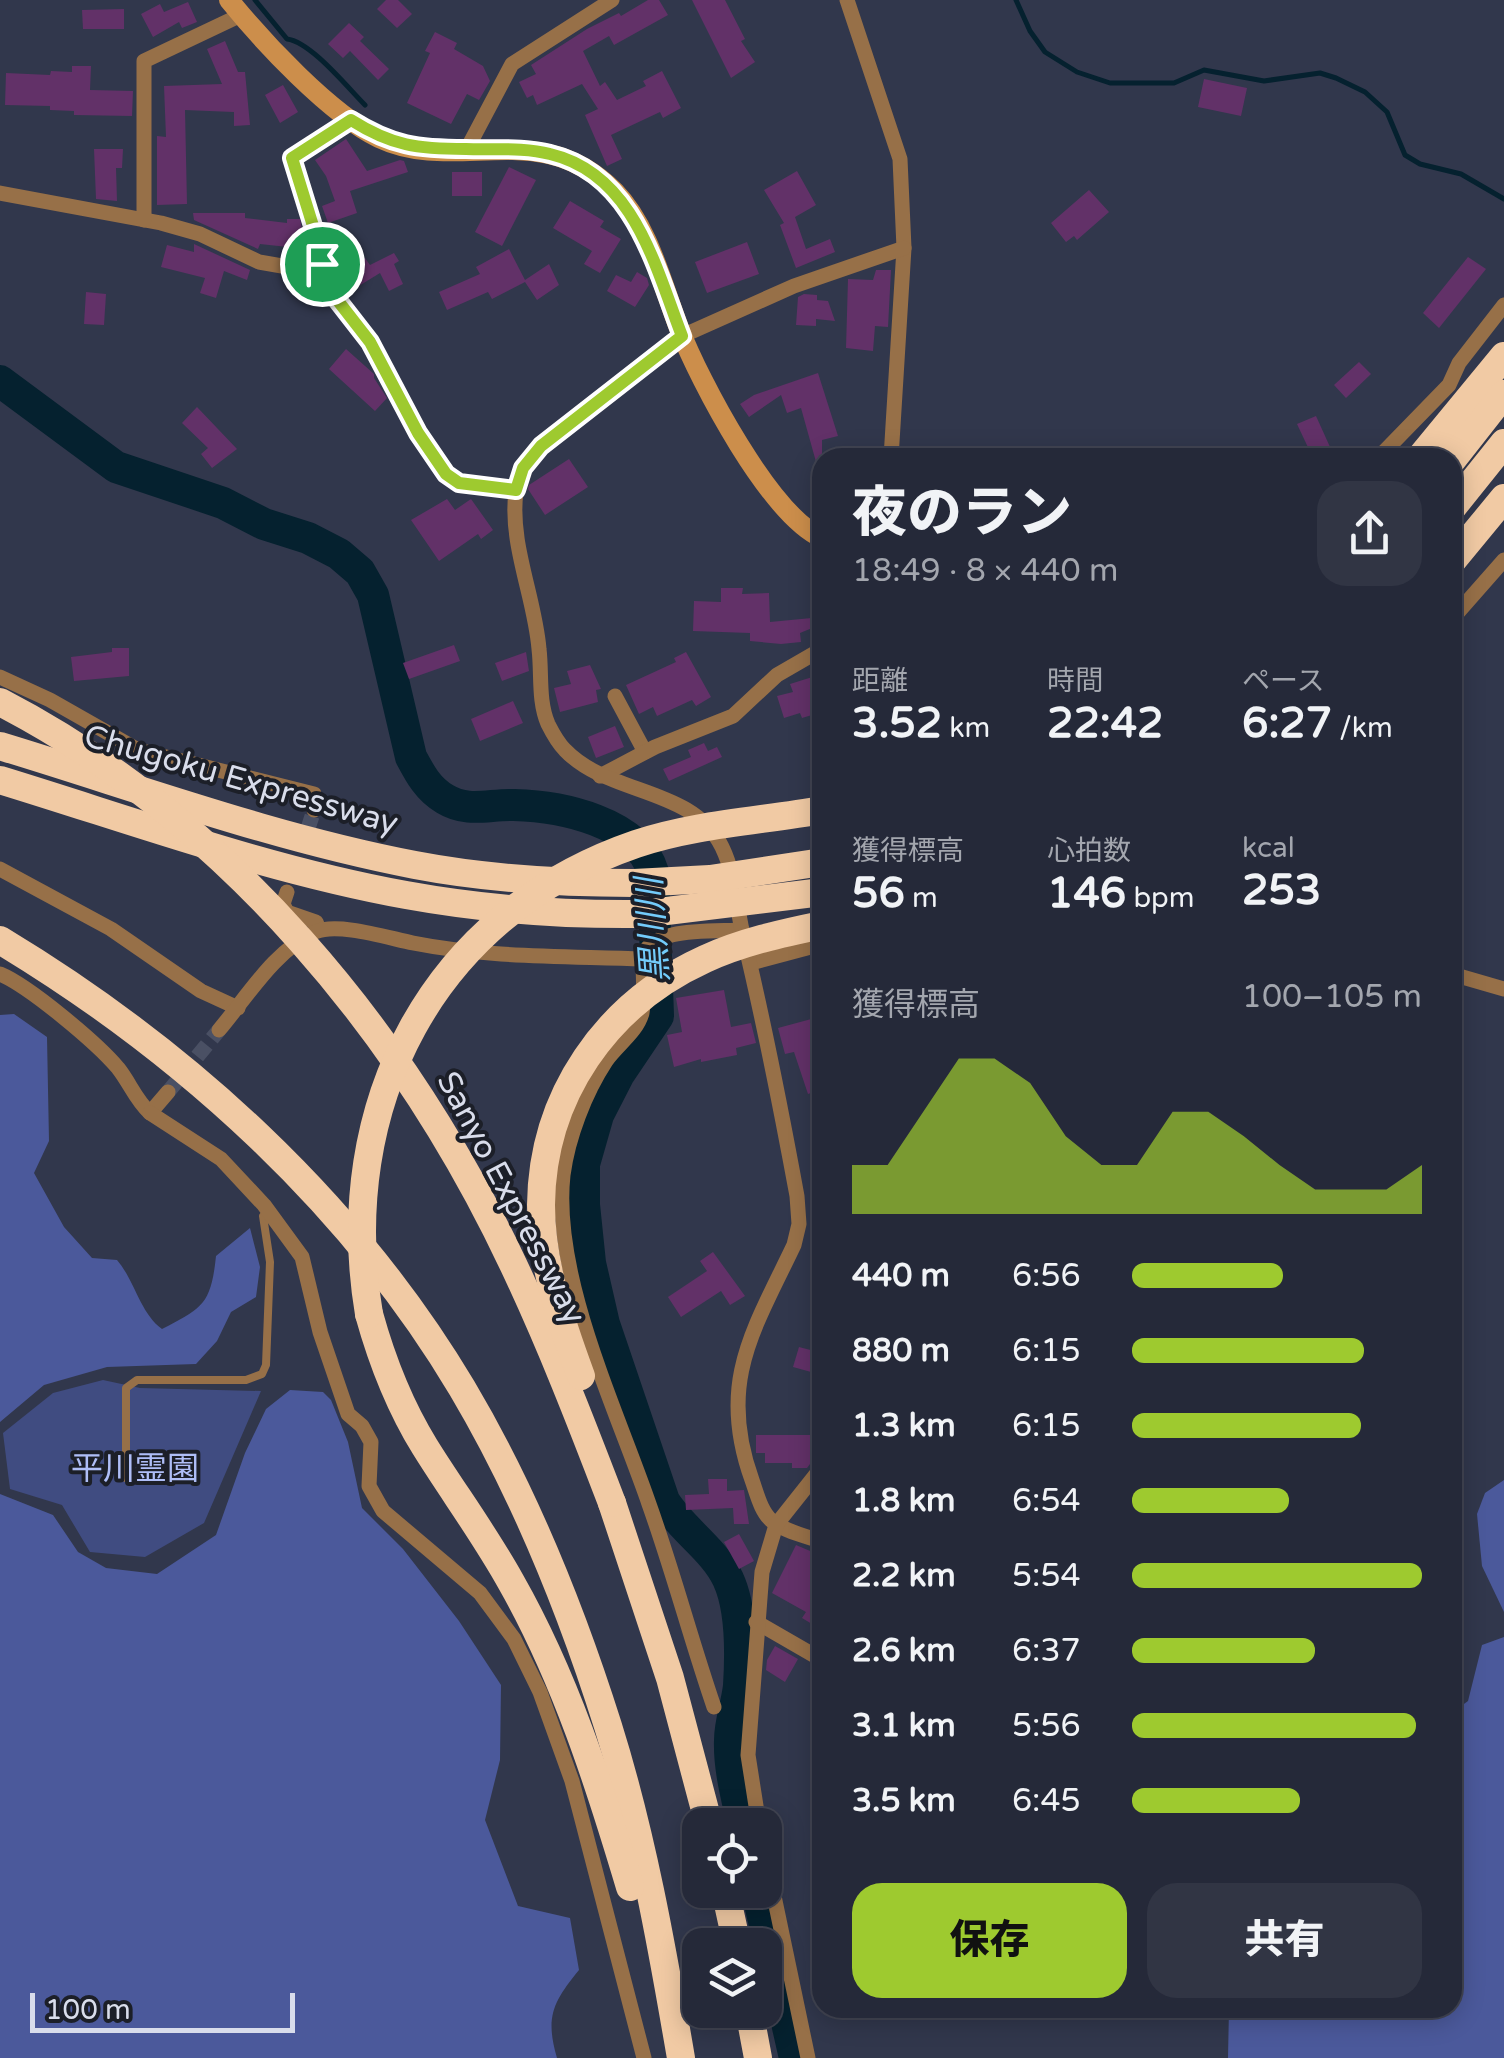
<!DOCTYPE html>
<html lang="ja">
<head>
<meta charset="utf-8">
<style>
	:root { --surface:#252939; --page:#313544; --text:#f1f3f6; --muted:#a3a6ae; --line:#424553; --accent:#9eca2f }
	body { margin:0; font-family:"Varela Round","Noto Sans JP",sans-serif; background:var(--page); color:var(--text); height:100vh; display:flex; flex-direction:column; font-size:38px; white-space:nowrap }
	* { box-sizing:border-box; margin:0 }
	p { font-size:32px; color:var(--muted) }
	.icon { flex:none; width:55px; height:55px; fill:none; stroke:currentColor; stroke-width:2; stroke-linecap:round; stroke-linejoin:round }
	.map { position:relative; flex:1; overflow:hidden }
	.drawer { position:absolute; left:812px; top:448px; width:650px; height:1570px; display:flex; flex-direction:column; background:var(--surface); border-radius:30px; box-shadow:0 5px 25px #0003,0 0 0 2px var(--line) }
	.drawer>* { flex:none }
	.tools { position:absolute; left:682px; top:1808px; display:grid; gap:20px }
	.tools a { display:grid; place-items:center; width:100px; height:100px; border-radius:20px; background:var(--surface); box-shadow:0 5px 25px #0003,0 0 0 2px var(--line); font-size:50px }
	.scale { position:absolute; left:30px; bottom:25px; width:265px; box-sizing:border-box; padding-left:10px; border:5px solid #d9ddeb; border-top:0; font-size:28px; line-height:35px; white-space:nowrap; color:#d9ddeb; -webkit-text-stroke:8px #1c1f28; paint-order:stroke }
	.pin { position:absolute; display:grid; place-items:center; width:85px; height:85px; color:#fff; margin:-42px; border:5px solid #fff; border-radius:50%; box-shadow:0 2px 10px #0007 }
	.round { display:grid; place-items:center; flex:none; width:105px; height:105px; border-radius:30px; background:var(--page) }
	.head { display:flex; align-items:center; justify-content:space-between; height:170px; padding:0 40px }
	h1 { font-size:55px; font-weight:800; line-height:75px }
	.figures { display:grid; grid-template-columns:repeat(3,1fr); gap:15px; height:170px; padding:10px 40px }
	.figures div { display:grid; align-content:center }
	.figures b { font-size:42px; font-weight:800 }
	.figures small { font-size:28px; font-weight:400 }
	.figures p { font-size:28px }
	.chart { height:280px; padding:20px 40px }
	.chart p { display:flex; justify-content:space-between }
	.chart svg { width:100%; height:180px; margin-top:10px; fill:var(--accent); opacity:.7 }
	.primary-button { display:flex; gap:20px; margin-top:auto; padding:20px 40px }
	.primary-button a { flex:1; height:115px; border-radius:30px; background:var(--accent); color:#111; font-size:40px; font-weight:800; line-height:115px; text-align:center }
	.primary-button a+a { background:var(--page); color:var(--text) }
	ul { padding:0 40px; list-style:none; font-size:32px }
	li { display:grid; grid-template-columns:160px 120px 1fr; align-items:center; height:75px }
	li i { height:25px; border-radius:12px; background:var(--accent) }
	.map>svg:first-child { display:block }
</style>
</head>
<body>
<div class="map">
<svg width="1504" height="2058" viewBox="0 0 1504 2058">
	<rect width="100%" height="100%" fill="#31374c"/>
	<path fill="#404c81" d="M103 1380 140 1388 261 1391 204 1523 145 1557 90 1552 62 1505 10 1489 3 1433 53 1393Z"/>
	<g fill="#4b599b">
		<path d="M14 1014 47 1037 49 1141 34 1173 64 1227 92 1258 117 1260C135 1281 140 1313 162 1329 203 1308 211 1304 216 1256L250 1228 260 1267 256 1297 231 1312 217 1341 196 1364 107 1367 44 1385 0 1422V1015Z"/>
		<path d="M290 1390 323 1392 331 1400 348 1442 362 1508 403 1549 459 1621 501 1685 500 1760 485 1820 518 1906 570 1918 579 1970C553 2002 545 2017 557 2058H0V1494L53 1515 78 1552 106 1568 157 1574 216 1535 245 1453 266 1409Z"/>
		<path d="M1504 1480V1612L1482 1566 1477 1514 1485 1493Z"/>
		<path d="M1504 1637V2058H1228L1229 2008H1452L1453 1712 1468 1701 1482 1645Z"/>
	</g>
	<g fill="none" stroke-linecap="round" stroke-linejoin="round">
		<g stroke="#05212f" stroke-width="5">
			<path d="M255 0 287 39C311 42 347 87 365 105"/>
			<path d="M1016 0 1030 31 1045 52 1077 72 1110 83H1174L1204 70 1264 81 1320 73 1336 78 1365 92 1387 112 1405 155 1420 164 1461 174 1504 199"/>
		</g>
		<g stroke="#05212f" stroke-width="32">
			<path d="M0 381 116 467 223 503 264 524 308 538 339 554 360 572 373 595 411 757C420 774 428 789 445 799 468 813 489 804 514 805 561 806 638 822 653 872L658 1016 619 1074 598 1115 584 1164V1205L590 1263 604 1324 664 1501C682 1530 714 1549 728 1579 742 1609 741 1654 739 1686 737 1705 730 1722 730 1740 729 1769 737 1797 743 1825"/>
			<path d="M757 1890 795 2058"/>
		</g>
	</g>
	<g fill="#623168">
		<path d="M386 0H398L412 14 397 28 377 9Z"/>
		<path d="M648 0H659L668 15 614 45 609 36 583 51 600 86 605 82 617 100 646 86 643 81 662 71 681 108 663 118 660 112 611 135 622 159 607 166 585 115 598 109 582 84 537 105 533 95 527 98 519 82 536 74 531 65 587 29 619 13 621 16Z"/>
		<path d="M692 0H725L745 39 741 41 755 62 731 78Z"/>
		<path d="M188 2 197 22 182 28 179 22 153 37 141 14 160 4 164 12Z"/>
		<path d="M124 9V29H83L82 10Z"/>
		<path d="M349 23 364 37 360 41 389 69 378 80 350 51 343 58 328 44Z"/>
		<path d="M435 32 457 43 454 49 483 66 490 81 479 100 467 94 451 124 407 103 430 53 425 51Z"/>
		<path d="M225 41 238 72H245L250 125 234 126V112L185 110 187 204 157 205V136L166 137 164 86 222 84 207 49Z"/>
		<path d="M72 66H91L90 90 133 91 132 116 74 115V111L50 110V106L5 105 6 73 50 75 51 71 72 72Z"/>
		<path d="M1204 79 1247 88 1241 116 1198 107Z"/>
		<path d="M283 85 298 112 280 123 265 95Z"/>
		<path d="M346 139 367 171 400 160 404 161 408 172 350 191 357 213 328 223 322 206 335 201 326 176 315 160Z"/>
		<path d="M94 149H123L122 168H116L117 201 96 199Z"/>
		<path d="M509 167 536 180 502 246 475 232Z"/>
		<path d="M797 171 816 205 795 217 806 249 830 239 835 252 796 268 780 225 784 223 764 190Z"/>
		<rect x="452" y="172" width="30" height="24"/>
		<path d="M1089 190 1109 212 1077 240 1074 236 1066 242 1051 223Z"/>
		<path d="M570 201 604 221 600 227 621 239 600 273 584 264 592 251 553 228Z"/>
		<path d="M193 213H245V218L287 223V219H300L306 249 260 244 258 249 194 220Z"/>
		<path d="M747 242 759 274 707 293 695 262Z"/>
		<path d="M194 244 250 270 247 280 224 271 216 298 200 293 205 278 161 267 167 245 194 252Z"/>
		<path d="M509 249 525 280 549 264 559 285 537 300 525 282 492 299 488 292 447 310 439 292 480 274 476 267Z"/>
		<path d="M394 253 399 261 394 264 403 284 389 291 380 273 349 292 340 274 365 258 370 265Z"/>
		<path d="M1468 257 1486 269 1439 328 1423 313Z"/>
		<path d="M876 270H891L888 327 875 326 873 351 846 348 848 279 873 280Z"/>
		<path d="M637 272 647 278 649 285 635 307 607 291 616 275 631 282Z"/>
		<path d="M86 292 106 294 104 325 84 324Z"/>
		<path d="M804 294 817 295V300L828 301 835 321 816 319V326L796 325 798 297Z"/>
		<path d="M346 349 374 374V378L387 398 375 411 329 369Z"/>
		<path d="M1359 362 1371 374 1346 398 1334 385Z"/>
		<path d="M818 373 838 436 822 440V468L818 469 801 408 787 413 781 395 749 417 740 404 754 395Z"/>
		<path d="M197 407 237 449 212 468 201 454 208 448 182 423Z"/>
		<path d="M1316 416 1335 458H1313L1297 424Z"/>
		<path d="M569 459 588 487 545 515 528 489 529 485Z"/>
		<path d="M447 499 455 510 471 499 493 530 481 539 478 534 439 561 411 520Z"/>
		<path d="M721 588H743L742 594 769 593 770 622 822 617V624L800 633 801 642 781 644 750 641V633L693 631 694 601 721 602Z"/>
		<path d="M454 645 460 661 409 679 403 663Z"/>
		<path d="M112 648H129V676L74 681 71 657 112 652Z"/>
		<path d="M526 652 529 671 502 681 495 663Z"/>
		<path d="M686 652 711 697 696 706 692 700 657 716 653 707 639 714 626 685 676 662 674 658Z"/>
		<path d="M590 665 601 689 596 690 598 702 560 712 554 688 571 684 567 671Z"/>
		<path d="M822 674V712L802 718 800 713 784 718 777 696 793 692 790 684Z"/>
		<path d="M513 701 523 723 480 741 471 719Z"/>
		<path d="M615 726 624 747 596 758 588 737Z"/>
		<path d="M704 743 708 751 717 747 722 757 669 781 663 769 691 757 688 750Z"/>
		<path d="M724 990 731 1027 751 1023 756 1043 736 1048 737 1055 701 1062V1059L674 1067 667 1035 682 1032 676 998Z"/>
		<path d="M815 1018 822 1046V1089L808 1094 794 1052 785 1054 778 1028Z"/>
		<path d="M713 1252 745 1296 730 1305 721 1291 681 1317 668 1297 707 1271 700 1261Z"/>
		<path d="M799 1347 822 1353V1375L793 1367Z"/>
		<path d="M756 1435H811L810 1464 807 1468H792V1463H765V1453H756Z"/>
		<path d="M708 1479H727V1491L744 1490 749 1524H734L733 1508 686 1510 685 1495 709 1494Z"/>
		<path d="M739 1534 754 1561 739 1569 724 1542Z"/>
		<path d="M796 1545 822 1556V1630L802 1618 806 1612 772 1593Z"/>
		<path d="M775 1646 798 1659 785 1682 766 1670 767 1660Z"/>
	</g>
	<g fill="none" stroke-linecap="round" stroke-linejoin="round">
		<g stroke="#4a5064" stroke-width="15" stroke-dasharray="15 8" stroke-linecap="butt">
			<path d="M293 874 314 810"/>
			<path d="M168 1092 219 1030"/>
		</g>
		<path stroke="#977048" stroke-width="8" d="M126 1478V1388L137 1380H246L262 1374 266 1365 270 1262 263 1216 268 1211"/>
		<g stroke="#977048" stroke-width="15">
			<path d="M847 0 900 159 904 248 891 458"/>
			<path d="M351 120 293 158 335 297 370 341 418 433 447 475 459 483 516 490"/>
			<path d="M467 149 512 64 612 0"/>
			<path d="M0 193 161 223 200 234 259 262 282 266 322 263"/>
			<path d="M144 220V61L241 15"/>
			<path d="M1378 458 1449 385 1459 363 1504 305"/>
			<path d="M1452 619 1504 560"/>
			<path d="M0 677 50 700 138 750 314 794V810"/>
			<path d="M615 696 645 752"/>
			<path d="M600 776 655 747 733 716 777 675 822 649"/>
			<path d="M0 869 111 929 201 991 238 1008"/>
			<path d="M287 892 283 904 287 912 316 922 319 930"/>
			<path d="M643 959C643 976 645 996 642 1013 637 1032 617 1045 606 1061 585 1093 568 1137 563 1175 552 1276 616 1408 649 1504 673 1571 691 1640 714 1707"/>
			<path d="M751 963 822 944"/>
			<path d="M0 974C29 986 97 1043 118 1068 130 1083 135 1099 150 1113L168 1092"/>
			<path d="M1452 974 1504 989"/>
			<path d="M219 1030C247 997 275 950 315 932 338 922 388 938 413 943 488 958 567 956 643 959 647 926 714 932 742 930"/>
			<path d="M150 1113 221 1159 264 1205 302 1257 320 1332 348 1414 362 1426 371 1442 369 1486 383 1511 480 1593 514 1639 540 1692 572 1781 644 2058"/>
			<path d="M822 1542C807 1536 785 1532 772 1521 761 1512 757 1494 752 1480 717 1383 753 1331 794 1245L799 1224 797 1196C781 1109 764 1022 743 935 736 905 736 876 722 847 692 786 609 796 565 750 559 744 552 732 548 724 538 701 542 674 539 649 535 598 509 543 516 492 518 472 529 460 541 446L682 336 794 286 904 248"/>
			<path d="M756 1622 822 1660"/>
			<path d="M759 1825 748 1755 762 1572 776 1525 822 1467"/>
			<path d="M765 1853 808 2058"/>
		</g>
		<path stroke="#cc8e4b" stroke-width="20" d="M229 0C263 42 330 114 379 138 457 175 540 115 615 192 649 227 662 284 679 328 700 382 770 515 822 538"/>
		<g stroke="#f1caa4" stroke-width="28">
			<path d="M1420 458 1504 356"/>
			<path d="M1452 460 1504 394"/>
			<path d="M1452 508 1504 443"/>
			<path d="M1452 561 1504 498"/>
			<path d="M0 746C138 788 274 838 415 865 488 879 561 883 634 883"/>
			<path d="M0 780C134 821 268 870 406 895 483 909 563 915 642 914"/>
			<path d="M0 940C184 1051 351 1202 462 1388 525 1494 571 1609 608 1726 642 1834 662 1947 681 2058"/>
			<path d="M369 1314C382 1361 399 1405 425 1447 453 1492 485 1535 511 1582 565 1677 599 1783 630 1887"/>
			<path d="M612 1503 670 1678 709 1825"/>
			<path d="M725 1890 737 1945"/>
			<path d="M749 2010 758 2058"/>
		</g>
		<g stroke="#f1caa4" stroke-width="28">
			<path d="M0 702C228 820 405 1035 513 1264 550 1342 581 1422 612 1503"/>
			<path d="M634 883 710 879 822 862"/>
			<path d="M642 914 822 892"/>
			<path d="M369 1314C334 1106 432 914 636 844 696 824 760 821 822 810"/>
			<path d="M581 1376C561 1322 541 1263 541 1205 542 1096 606 1004 705 959 742 942 783 933 822 925"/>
		</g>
	</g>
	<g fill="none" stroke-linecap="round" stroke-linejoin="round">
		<defs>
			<path id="route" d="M351 120C392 146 418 149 466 149 493 150 524 147 550 154 634 174 655 266 682 336L541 446 523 468 516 490 459 483 446 474 418 433 370 342 335 297 292 158Z"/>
		</defs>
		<use href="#route" stroke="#fff" stroke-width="20"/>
		<use href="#route" stroke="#9eca2f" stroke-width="12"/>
	</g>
	<g text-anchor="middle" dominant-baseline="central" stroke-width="8" stroke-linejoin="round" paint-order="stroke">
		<g font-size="32" fill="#d9ddeb" stroke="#1c1f28">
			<text transform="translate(241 780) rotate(16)">Chugoku Expressway</text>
			<text transform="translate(511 1198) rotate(62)">Sanyo Expressway</text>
		</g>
		<g font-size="32" fill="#afbef7" stroke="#1c1f28">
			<text x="135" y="1469">平川霊園</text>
		</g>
		<g font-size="35" font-style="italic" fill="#73ccfb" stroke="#1c1f28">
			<text transform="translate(653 930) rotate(-94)">黒川川</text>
		</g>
	</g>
</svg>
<div class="tools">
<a><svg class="icon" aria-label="locate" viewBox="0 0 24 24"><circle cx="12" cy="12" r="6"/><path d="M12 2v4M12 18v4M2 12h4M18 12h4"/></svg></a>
<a><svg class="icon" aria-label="layers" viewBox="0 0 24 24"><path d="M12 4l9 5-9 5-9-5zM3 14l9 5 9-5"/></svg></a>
</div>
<div class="scale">100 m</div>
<div class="pin" style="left:322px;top:264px;background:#1e9e55"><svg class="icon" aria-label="arrive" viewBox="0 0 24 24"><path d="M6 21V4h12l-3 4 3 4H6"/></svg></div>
<section class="drawer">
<div class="head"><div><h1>夜のラン</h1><p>18:49 · 8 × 440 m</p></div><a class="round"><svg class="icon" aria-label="share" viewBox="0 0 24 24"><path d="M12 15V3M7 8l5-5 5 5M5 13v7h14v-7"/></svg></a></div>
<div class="figures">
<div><p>距離</p><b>3.52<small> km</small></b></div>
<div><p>時間</p><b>22:42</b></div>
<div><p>ペース</p><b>6:27<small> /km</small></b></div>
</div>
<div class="figures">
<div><p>獲得標高</p><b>56<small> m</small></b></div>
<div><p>心拍数</p><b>146<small> bpm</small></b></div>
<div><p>kcal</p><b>253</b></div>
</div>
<div class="chart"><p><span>獲得標高</span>100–105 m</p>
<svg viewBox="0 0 160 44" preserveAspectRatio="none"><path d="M0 44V32L10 32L20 19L30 6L40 6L50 12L60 25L70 32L80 32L90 19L100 19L110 25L120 32L130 38L140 38L150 38L160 32V44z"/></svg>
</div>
<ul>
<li><b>440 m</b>6:56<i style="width:52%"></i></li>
<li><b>880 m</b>6:15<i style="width:80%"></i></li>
<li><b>1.3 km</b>6:15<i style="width:79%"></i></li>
<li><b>1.8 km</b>6:54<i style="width:54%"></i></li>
<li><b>2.2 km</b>5:54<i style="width:100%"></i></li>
<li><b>2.6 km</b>6:37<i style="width:63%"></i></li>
<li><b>3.1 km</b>5:56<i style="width:98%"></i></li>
<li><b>3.5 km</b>6:45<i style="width:58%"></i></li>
</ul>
<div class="primary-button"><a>保存</a><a>共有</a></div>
</section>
</div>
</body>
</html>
